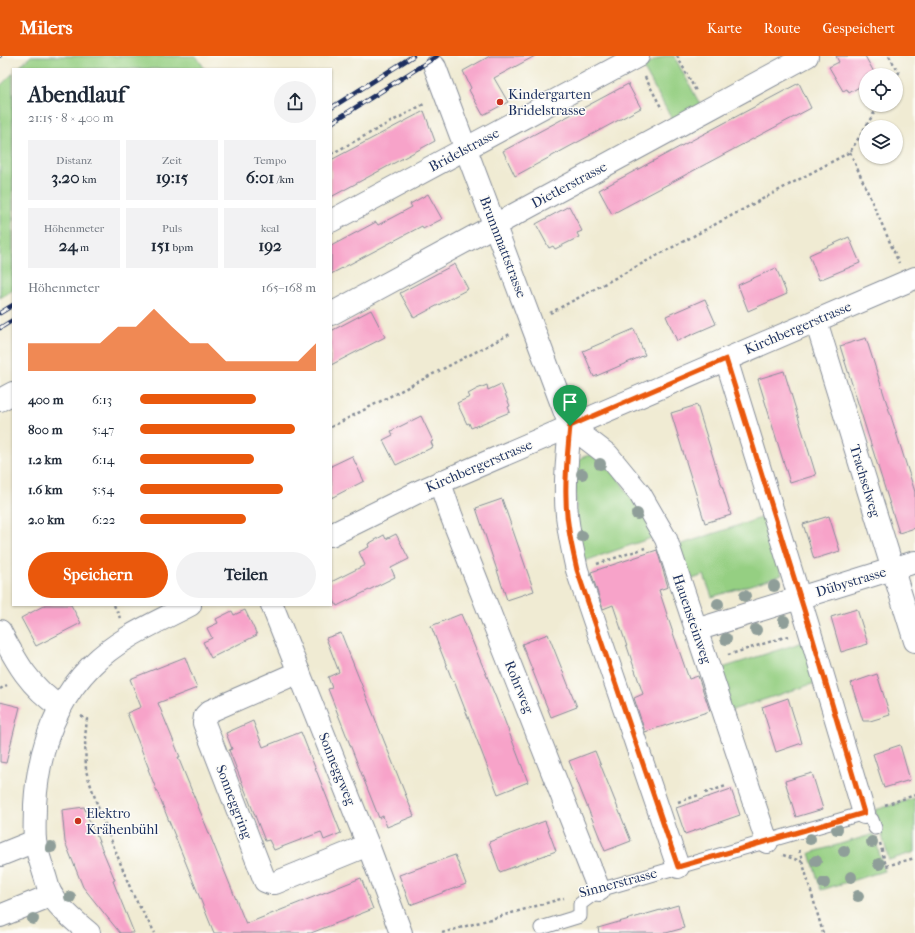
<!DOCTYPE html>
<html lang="de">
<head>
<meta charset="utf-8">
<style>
	:root { --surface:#fff; --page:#f2f2f3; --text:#1f2937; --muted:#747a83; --accent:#ea580c }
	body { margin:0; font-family:"IM FELL French Canon",serif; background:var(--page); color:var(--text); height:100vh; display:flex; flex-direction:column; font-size:15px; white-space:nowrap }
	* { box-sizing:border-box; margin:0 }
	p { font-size:13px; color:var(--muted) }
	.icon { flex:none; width:22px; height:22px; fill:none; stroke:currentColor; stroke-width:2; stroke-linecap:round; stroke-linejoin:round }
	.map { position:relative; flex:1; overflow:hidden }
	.side { position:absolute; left:12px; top:12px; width:320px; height:538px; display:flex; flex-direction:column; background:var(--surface); border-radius:0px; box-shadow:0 1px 3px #0004 }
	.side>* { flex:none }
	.buttons { position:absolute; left:859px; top:12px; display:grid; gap:8px }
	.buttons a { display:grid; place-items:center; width:44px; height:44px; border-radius:50%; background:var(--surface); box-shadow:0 1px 3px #0004; font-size:20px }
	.pin { position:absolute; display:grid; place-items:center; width:34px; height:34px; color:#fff; margin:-41px -17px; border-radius:50% 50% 50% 0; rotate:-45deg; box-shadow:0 0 4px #0007 }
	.pin .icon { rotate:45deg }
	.round { display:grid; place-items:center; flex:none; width:42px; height:42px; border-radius:21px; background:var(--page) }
	.overview { display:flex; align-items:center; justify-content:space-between; height:68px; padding:0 16px }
	h1 { font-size:22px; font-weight:700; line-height:30px }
	.metrics { display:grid; grid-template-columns:repeat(3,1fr); gap:6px; height:68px; padding:4px 16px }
	.metrics div { display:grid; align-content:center; border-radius:0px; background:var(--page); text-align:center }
	.metrics b { font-size:17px; font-weight:700 }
	.metrics small { font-size:11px; font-weight:400 }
	.metrics p { font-size:11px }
	.chart { height:112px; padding:8px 16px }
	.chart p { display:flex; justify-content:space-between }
	.chart svg { width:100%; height:72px; margin-top:4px; fill:var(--accent); opacity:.7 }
	.primary-button { display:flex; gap:8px; margin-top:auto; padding:8px 16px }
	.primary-button a { flex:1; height:46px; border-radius:24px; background:var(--accent); color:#fff; font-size:16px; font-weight:700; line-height:46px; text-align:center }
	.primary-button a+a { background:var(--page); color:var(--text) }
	ul { padding:0 16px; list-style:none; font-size:13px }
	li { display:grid; grid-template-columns:64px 48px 1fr; align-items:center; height:30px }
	li i { height:10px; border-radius:5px; background:var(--accent) }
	header { display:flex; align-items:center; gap:24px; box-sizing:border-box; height:56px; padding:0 20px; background:var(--accent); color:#fff }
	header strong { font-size:19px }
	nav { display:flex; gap:22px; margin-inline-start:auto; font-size:14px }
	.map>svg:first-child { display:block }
</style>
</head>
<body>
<header>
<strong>Milers</strong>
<nav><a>Karte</a><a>Route</a><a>Gespeichert</a></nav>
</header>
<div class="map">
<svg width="915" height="877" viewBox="0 0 915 877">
	<rect width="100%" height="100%" fill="#fdfcf7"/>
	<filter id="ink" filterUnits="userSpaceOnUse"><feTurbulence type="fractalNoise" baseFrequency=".025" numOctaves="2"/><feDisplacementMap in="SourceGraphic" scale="8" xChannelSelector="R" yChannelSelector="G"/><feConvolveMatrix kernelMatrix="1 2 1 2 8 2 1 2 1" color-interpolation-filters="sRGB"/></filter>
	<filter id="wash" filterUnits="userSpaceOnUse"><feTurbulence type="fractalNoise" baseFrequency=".012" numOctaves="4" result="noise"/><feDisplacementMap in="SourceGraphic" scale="16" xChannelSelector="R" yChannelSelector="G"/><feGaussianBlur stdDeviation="0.9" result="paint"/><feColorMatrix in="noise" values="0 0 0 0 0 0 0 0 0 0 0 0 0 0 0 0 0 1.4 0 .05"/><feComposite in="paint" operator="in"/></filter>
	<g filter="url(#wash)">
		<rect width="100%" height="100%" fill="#f0ebd3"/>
		<g fill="#95cf82" stroke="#587f70">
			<path d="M31 0H196L205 13H17Z"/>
			<path d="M663 0H674L701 50 673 65 643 11Z"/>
			<path d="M13 17V234L0 242V30Z"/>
			<path d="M591 399 615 418 657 480 582 506 577 488 575 408 582 401Z"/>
			<path d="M764 461 782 519 712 541 704 519 687 525 676 490Z"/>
			<path d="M803 586 815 627 729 655 716 614Z"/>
			<path d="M915 742V796L889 804 875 754Z"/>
			<path d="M874 778 884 815 821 834 810 797Z"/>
		</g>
		<g id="blocks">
			<g fill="#f7a3c9">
				<path d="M490 0H535L494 22 508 46 483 59 469 34 471 32 463 15Z"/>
				<path d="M836 0H865L875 18 866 19V27L849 37 847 33 843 35 829 11 839 6Z"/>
				<path d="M799 27 811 52 612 158 599 134Z"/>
				<path d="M628 28 641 52 515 120 503 95Z"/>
				<path d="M424 55 435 85 331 141V104Z"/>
				<path d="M428 138 442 163 423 173 422 170 331 218V190L376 166 378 169 412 151 410 148Z"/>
				<path d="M569 150 582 175 577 177 579 181 555 193 553 190 549 192 536 168Z"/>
				<path d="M849 181 860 207 819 224 809 199Z"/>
				<path d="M455 208 468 233 414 262 400 237Z"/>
				<path d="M776 212 787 238 748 255 738 229Z"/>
				<path d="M705 243 716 268 677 285 666 260Z"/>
				<path d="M371 254 385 281 331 309V275Z"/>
				<path d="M634 273 645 299 594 321 583 295Z"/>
				<path d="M866 282 915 436V472L899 477 840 290Z"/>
				<path d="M784 315 816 419 790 427 758 323Z"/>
				<path d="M501 328 510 350 508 351 510 356 471 372 469 367 467 368 457 347 470 341 468 338 477 333 487 329 488 334Z"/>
				<path d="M697 349 731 459 705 467 671 357Z"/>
				<path d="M421 360 433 385 431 386 433 391 396 409 383 384 393 379 391 375Z"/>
				<path d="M352 400 364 425 331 442V410Z"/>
				<path d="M502 443 534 535 507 544 476 452Z"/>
				<path d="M829 460 840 495 814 503 803 468Z"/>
				<path d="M396 478 409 503 391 512 395 521 337 550 331 539V526L365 509 359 496 369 491 368 488 384 479 386 483Z"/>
				<path d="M657 494 668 531 659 534 673 577 689 623 698 620 710 655 645 676 634 642 643 638 613 549 603 553 591 516Z"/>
				<path d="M45 549H71L81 567 36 590 21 562Z"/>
				<path d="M857 553 868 588 841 596 831 561Z"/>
				<path d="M245 554 257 579 211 602 203 586 212 582 207 572 218 567 216 563 232 555 234 559Z"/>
				<path d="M461 558 496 642 528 726 498 738 454 625 453 626 431 570Z"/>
				<path d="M341 577 414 760 387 771 383 760 379 762 328 633 332 632 328 621 339 616 326 582Z"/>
				<path d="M548 578 577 651 551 661 522 588Z"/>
				<path d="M185 601 197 632 158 647 180 701H178L246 868 361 822 373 853 311 877H214L148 713H149L127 657 141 651 130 623Z"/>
				<path d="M877 618 890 659 870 665H863L851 627Z"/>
				<path d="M788 642 802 687 776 696 762 651Z"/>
				<path d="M0 646 20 651 6 707 0 706Z"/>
				<path d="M253 665 263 691 301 676 341 777 324 784 321 776 274 794 269 784 265 785 237 714 229 694 232 693 226 677Z"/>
				<path d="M900 689 910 724 884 732 873 698Z"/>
				<path d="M595 695 631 785 605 795 569 705Z"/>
				<path d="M812 717 823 753 796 761 785 725Z"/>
				<path d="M731 733 740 759 685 778 676 752Z"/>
				<path d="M84 751 91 769H92L115 824 113 825 134 877H120L83 831 65 786 62 754Z"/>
				<path d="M545 765 556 795 500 816 489 786Z"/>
				<path d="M455 799 466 828 410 849 399 819Z"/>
				<path d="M678 849 684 872 666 877H599L598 872Z"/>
			</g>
		</g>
	</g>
	<g filter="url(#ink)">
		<use href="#blocks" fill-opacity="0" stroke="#868d98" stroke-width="1"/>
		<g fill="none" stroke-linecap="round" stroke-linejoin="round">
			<defs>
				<path id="lane" d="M541 872 580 860V848L599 834 613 830 864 757 872 764 875 772"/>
				<g id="street">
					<path d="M435 11 570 370C568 393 565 417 566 441 566 466 572 491 577 514L678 811"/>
					<path d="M331 165 638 0"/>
					<path d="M331 258 807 0"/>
					<path d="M816 265 915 585"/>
					<path d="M726 303 809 573 864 757"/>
					<path d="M0 344 13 337"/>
					<path d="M570 370 608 399 640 438 666 483 767 786"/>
					<path d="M440 427 451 459 599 834"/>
					<path d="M331 479 420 435 915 222"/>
					<path d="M272 549 368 789 401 877"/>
					<path d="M696 574 915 506"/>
					<path d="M0 575C17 607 29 630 60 651"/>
					<path d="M299 616 210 655 205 660 204 667 265 825 270 827H275L368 789"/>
					<path d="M0 799 35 785"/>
					<path d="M0 860 52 839"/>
					<path d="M89 877C77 867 60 853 52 840 48 834 47 825 44 817 41 807 37 796 35 785 34 773 35 761 35 749 38 696 54 647 92 609 120 581 156 567 190 549"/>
				</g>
			</defs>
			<use href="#lane" stroke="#868d98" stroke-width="15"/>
			<use href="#street" stroke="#868d98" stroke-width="24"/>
			<g stroke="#868d98" stroke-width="2.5" stroke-dasharray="3 3" stroke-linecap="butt">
				<path d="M677 0 696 35"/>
				<path d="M889 0 899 17 896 21"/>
				<path d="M645 21 662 53"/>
				<path d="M850 96 899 207"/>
				<path d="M331 98 426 47"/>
				<path d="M550 257 850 96 879 49"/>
				<path d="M331 371 512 277"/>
				<path d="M597 508 645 492"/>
				<path d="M114 549 120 562"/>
				<path d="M728 599 788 580"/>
				<path d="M0 633 7 629"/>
				<path d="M81 660 87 663 85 682 86 715 98 751 133 839 155 877"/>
				<path d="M705 737 726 730"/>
				<path d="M678 746 699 739"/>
				<path d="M885 749 915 739"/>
				<path d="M880 787 886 810 915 802"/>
				<path d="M799 794 823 877"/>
				<path d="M783 799 803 806"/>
				<path d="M442 877 564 842"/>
			</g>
			<use href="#lane" stroke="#fff" stroke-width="13"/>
			<use href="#street" stroke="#fff" stroke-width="22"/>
			<path stroke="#1b2f5e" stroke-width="1" d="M0 2 2 0"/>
			<defs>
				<g id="rail">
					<path d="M331 52 413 0"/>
					<path d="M331 67 437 0"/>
					<path d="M0 257 13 249"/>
					<path d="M0 272 13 264"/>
				</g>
			</defs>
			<use href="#rail" stroke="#1b2f5e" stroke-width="4.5"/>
			<use href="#rail" stroke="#fdfcf7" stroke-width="3" stroke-dasharray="9" stroke-linecap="butt"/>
		</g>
		<g fill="#8f9e99">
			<circle cx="600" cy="408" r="6"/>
			<circle cx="582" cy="418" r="6"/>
			<circle cx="637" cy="458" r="6"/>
			<circle cx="582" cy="480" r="6"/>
			<circle cx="774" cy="530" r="6"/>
			<circle cx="745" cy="540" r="6"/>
			<circle cx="718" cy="548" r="6"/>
			<circle cx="784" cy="565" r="6"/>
			<circle cx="756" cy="574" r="6"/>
			<circle cx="726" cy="583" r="6"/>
			<circle cx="837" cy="773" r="6"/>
			<circle cx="810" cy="783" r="6"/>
			<circle cx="872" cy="786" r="6"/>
			<circle cx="51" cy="791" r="6"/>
			<circle cx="844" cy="795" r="6"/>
			<circle cx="816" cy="805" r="6"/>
			<circle cx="879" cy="808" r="6"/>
			<circle cx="851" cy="821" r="6"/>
			<circle cx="824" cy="827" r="6"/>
			<circle cx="858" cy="840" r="6"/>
			<circle cx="70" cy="841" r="6"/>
			<circle cx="33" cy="863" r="6"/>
		</g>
	</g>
	<g fill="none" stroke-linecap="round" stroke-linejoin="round" filter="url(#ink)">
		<defs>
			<path id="route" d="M726 303 810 573 864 757 678 811 577 514C572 491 566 466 566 441 565 417 568 393 570 370Z"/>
		</defs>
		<use href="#route" stroke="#fff" stroke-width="8"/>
		<use href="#route" stroke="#ea580c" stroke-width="5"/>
	</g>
	<g fill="#c8321e" stroke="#fdfcf7" stroke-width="1.5">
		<circle cx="500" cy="46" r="4"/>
		<circle cx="78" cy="765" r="4"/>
	</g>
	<g text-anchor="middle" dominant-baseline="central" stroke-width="3" stroke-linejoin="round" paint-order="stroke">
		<g font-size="14" fill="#1b2f5e" stroke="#fdfcf7" text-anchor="start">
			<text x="508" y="38">Kindergarten<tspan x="508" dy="16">Bridelstrasse</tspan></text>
			<text x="86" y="757">Elektro<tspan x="86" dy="16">Krähenbühl</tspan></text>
		</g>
		<g font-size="14" fill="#1b2f5e" stroke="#fdfcf7">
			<text transform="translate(464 94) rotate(-28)">Bridelstrasse</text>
			<text transform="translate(569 129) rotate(-28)">Dietlerstrasse</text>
			<text transform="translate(503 191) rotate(69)">Brunnmattstrasse</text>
			<text transform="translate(798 272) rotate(-23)">Kirchbergerstrasse</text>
			<text transform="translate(479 410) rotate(-23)">Kirchbergerstrasse</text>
			<text transform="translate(865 425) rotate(73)">Trachselweg</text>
			<text transform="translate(851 526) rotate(-17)">Dübystrasse</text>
			<text transform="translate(692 563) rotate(71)">Hauensteinweg</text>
			<text transform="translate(519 631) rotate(68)">Rohrweg</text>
			<text transform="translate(337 713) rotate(68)">Sonneggweg</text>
			<text transform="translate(234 746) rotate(69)">Sonneggring</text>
			<text transform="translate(618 827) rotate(-15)">Sinnerstrasse</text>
		</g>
	</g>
</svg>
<div class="buttons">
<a><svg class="icon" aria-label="locate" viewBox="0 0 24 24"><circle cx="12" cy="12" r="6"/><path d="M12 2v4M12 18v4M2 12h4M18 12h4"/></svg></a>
<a><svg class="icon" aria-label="layers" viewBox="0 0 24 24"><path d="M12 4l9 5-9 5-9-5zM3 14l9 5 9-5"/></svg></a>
</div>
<div class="pin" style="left:570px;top:370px;background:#1e9e55"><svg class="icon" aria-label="arrive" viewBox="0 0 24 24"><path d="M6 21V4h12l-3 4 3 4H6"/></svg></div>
<section class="side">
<div class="overview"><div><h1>Abendlauf</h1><p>21:15 · 8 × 400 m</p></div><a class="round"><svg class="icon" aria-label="share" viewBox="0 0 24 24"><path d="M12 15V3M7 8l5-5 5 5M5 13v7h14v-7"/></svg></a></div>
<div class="metrics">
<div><p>Distanz</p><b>3.20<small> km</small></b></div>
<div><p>Zeit</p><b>19:15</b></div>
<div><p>Tempo</p><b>6:01<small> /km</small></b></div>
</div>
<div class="metrics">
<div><p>Höhenmeter</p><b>24<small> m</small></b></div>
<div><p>Puls</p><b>151<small> bpm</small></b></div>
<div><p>kcal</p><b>192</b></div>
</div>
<div class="chart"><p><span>Höhenmeter</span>165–168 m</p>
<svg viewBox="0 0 160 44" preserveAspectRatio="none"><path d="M0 44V27L10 27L20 27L30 27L40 27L50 17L60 17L70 6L80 17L90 27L100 27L110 38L120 38L130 38L140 38L150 38L160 27V44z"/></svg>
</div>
<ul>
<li><b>400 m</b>6:13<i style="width:66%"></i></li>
<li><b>800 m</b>5:47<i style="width:88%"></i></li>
<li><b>1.2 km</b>6:14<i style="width:65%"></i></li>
<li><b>1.6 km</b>5:54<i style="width:81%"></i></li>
<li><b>2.0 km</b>6:22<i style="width:60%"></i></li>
</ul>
<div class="primary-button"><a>Speichern</a><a>Teilen</a></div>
</section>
</div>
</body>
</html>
